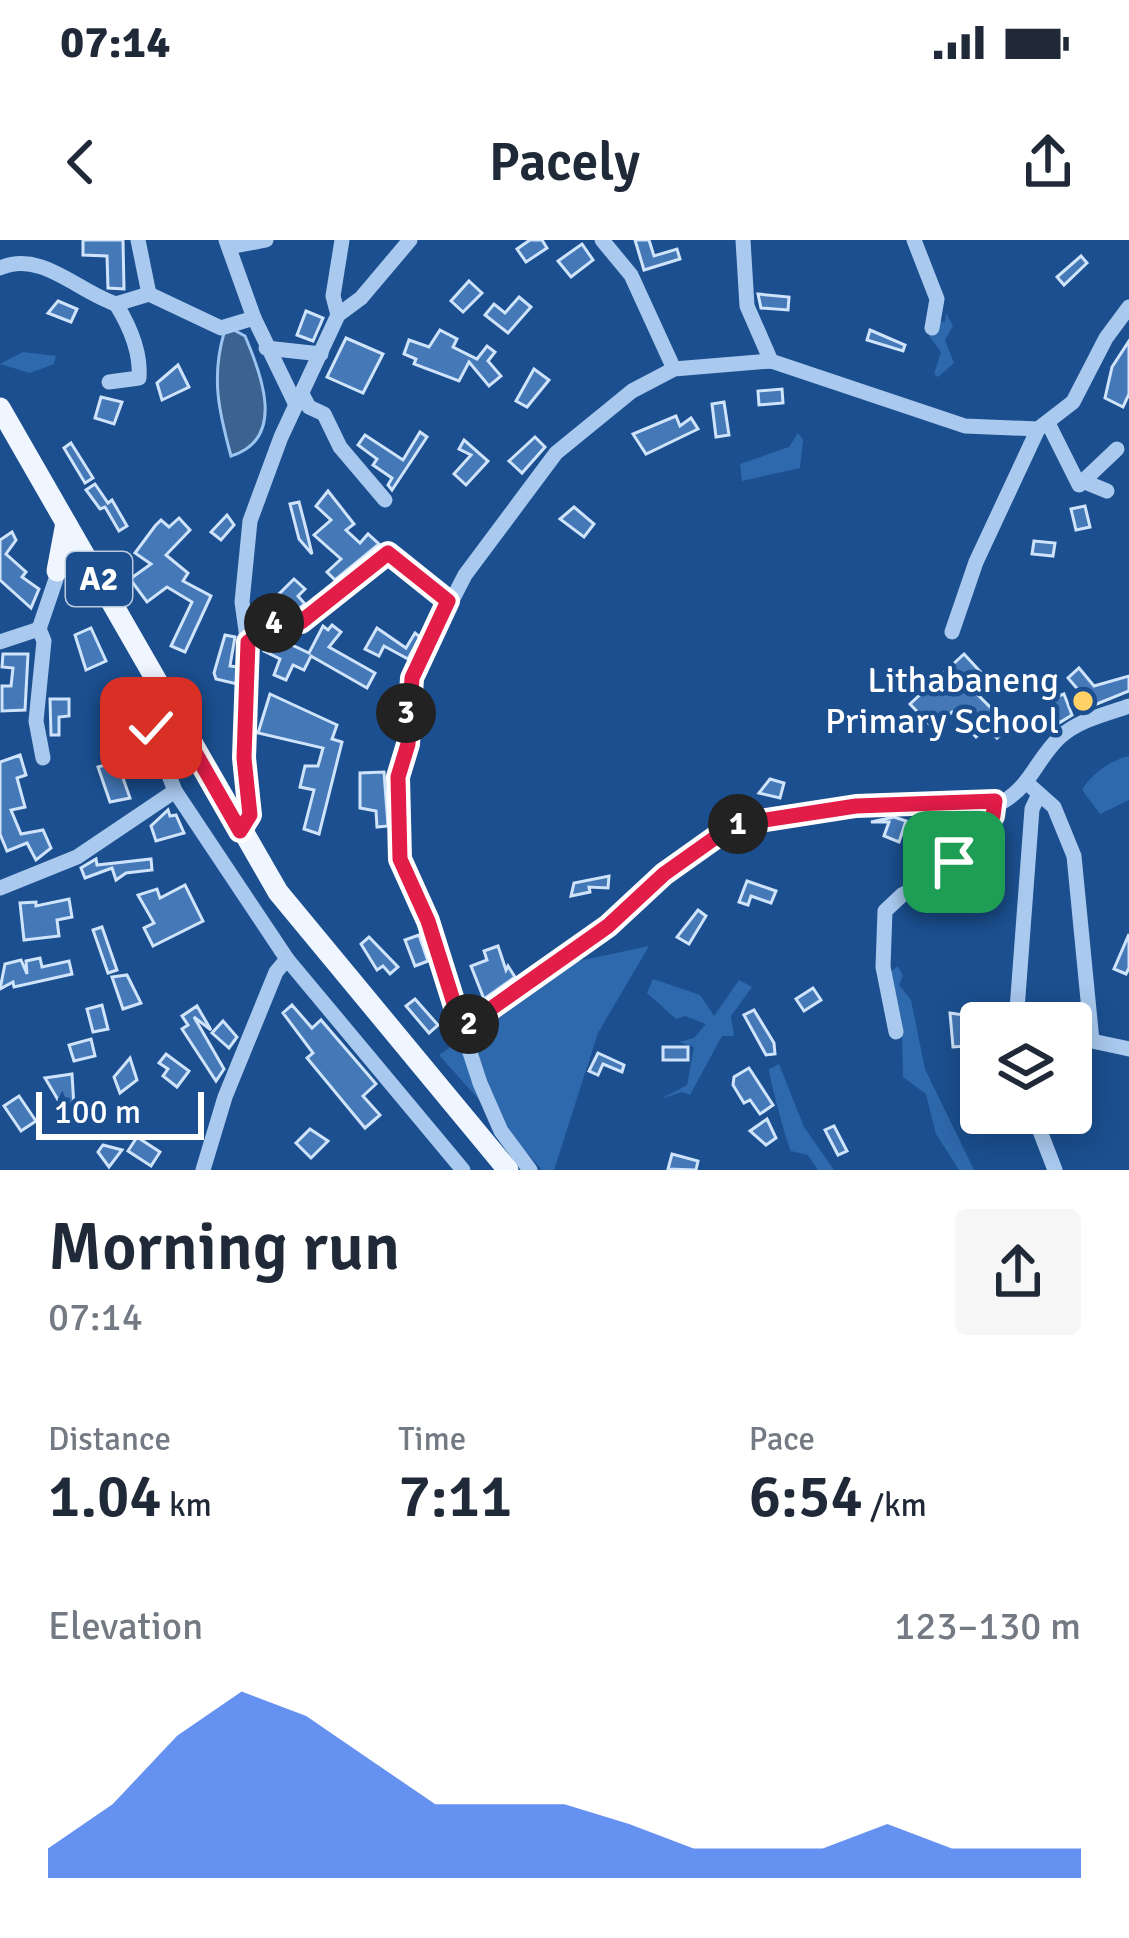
<!DOCTYPE html>
<html lang="en">
<head>
<meta charset="utf-8">
<style>
	:root { --surface:#fff; --page:#f6f6f7; --text:#1f2937; --muted:#747a83; --accent:#2563eb }
	body { margin:0; font-family:Signika,sans-serif; background:var(--page); color:var(--text); height:100vh; display:flex; flex-direction:column; font-size:45px; white-space:nowrap }
	* { box-sizing:border-box; margin:0 }
	p { font-size:39px; color:var(--muted) }
	.icon { flex:none; width:66px; height:66px; fill:none; stroke:currentColor; stroke-width:2; stroke-linecap:round; stroke-linejoin:round }
	.map { position:relative; height:930px; overflow:hidden }
	.sheet { display:flex; flex-direction:column; background:var(--surface); flex:1 }
	.sheet>* { flex:none }
	.controls { position:absolute; left:960px; top:762px; display:grid; gap:24px }
	.controls a { display:grid; place-items:center; width:132px; height:132px; border-radius:12px; background:var(--surface); box-shadow:0 6px 30px #0003; font-size:60px }
	.scale { position:absolute; left:36px; bottom:30px; width:168px; box-sizing:border-box; padding-left:12px; border:6px solid #fff; border-top:0; font-size:33px; line-height:42px; white-space:nowrap; color:#fff; -webkit-text-stroke:9px #1b4f8f; paint-order:stroke }
	.pin { position:absolute; display:grid; place-items:center; width:102px; height:102px; color:#fff; margin:-51px; border-radius:24px; box-shadow:0 6px 18px #0006 }
	.km { position:absolute; width:60px; height:60px; margin:-30px; border-radius:50%; background:#222; color:#fff; font-size:33px; line-height:60px; text-align:center }
	.round { display:grid; place-items:center; flex:none; width:126px; height:126px; border-radius:12px; background:var(--page) }
	.summary { display:flex; align-items:center; justify-content:space-between; height:204px; padding:0 48px }
	h1 { font-size:66px; font-weight:600; line-height:90px }
	.metrics { display:grid; grid-template-columns:repeat(3,1fr); gap:18px; height:204px; padding:12px 48px }
	.metrics div { display:grid; align-content:center }
	.metrics b { font-size:60px; font-weight:600 }
	.metrics small { font-size:33px; font-weight:400 }
	.metrics p { font-size:33px }
	.chart { height:336px; padding:24px 48px }
	.chart p { display:flex; justify-content:space-between }
	.chart svg { width:100%; height:216px; margin-top:12px; fill:var(--accent); opacity:.7 }
	.status { display:flex; justify-content:space-between; align-items:center; height:84px; padding:0 60px; background:var(--surface); direction:ltr }
	.status svg { height:33px; fill:currentColor }
	header { display:flex; justify-content:space-between; align-items:center; height:156px; padding:0 48px; background:var(--surface); font-size:54px; font-weight:600 }
	.map>svg:first-child { display:block }
</style>
</head>
<body>
<div class="status"><b>07:14</b><svg viewBox="0 0 49 12"><path d="M0 12V9h3v3zM5 12V6h3v6zM10 12V3h3v9zM15 12V0h3v12zM26 1h20v11H26zM47 4h2v5h-2z"/></svg></div>
<header><svg class="icon" aria-label="back" viewBox="0 0 24 24"><path d="M15 5l-7 7 7 7"/></svg>Pacely<svg class="icon" aria-label="share" viewBox="0 0 24 24"><path d="M12 15V3M7 8l5-5 5 5M5 13v7h14v-7"/></svg></header>
<div class="map">
<svg width="1129" height="930" viewBox="0 0 1129 930">
	<rect width="100%" height="100%" fill="#1b4f8f"/>
	<g fill="#2e69ad">
		<path d="M946 73 953 86 945 100 954 123 938 137 934 134 941 112 929 96 938 81 945 82Z"/>
		<path d="M23 112 56 116 54 124 30 133 0 124Z"/>
		<path d="M798 193 803 200 800 228 742 241 740 224 789 207Z"/>
		<path d="M1129 516V560L1100 574 1082 550C1091 534 1111 520 1129 516Z"/>
		<path d="M649 706 598 793 554 930H542L439 815 574 722Z"/>
		<path d="M898 726 903 736 899 745 911 760 925 829 974 930H959L936 894 926 854 903 837 902 795 884 737Z"/>
		<path d="M653 739 700 755 714 776 739 740 752 747 731 776 734 796H722L690 855 682 852 661 859 687 845 694 807 679 802 694 798 706 784 685 776 676 779 647 753Z"/>
		<path d="M779 824 804 887 834 930H818L808 915 791 911C787 903 769 838 769 829Z"/>
	</g>
	<path fill="#3c6290" stroke="#9cc4f0" stroke-width="3" d="M232 89 245 96C261 133 287 199 231 216 219 172 211 138 224 93Z"/>
	<g fill="#4478b7" stroke="#cfe3fa" stroke-width="3">
		<path d="M83 0H123L124 49 108 48 107 16 83 15Z"/>
		<path d="M530 0H542L547 8 526 22 517 9Z"/>
		<path d="M635 0H649L654 16 677 9 680 19 644 30Z"/>
		<path d="M582 4 593 20 571 37 558 21Z"/>
		<path d="M1081 16 1087 23 1064 45 1057 37Z"/>
		<path d="M469 41 482 53 463 72 451 61Z"/>
		<path d="M758 54 789 57 788 70 761 68Z"/>
		<path d="M519 57 531 67 508 93 485 75 494 64 505 73Z"/>
		<path d="M58 61 77 69 71 82 48 73Z"/>
		<path d="M306 71 323 78 313 101 297 95Z"/>
		<path d="M440 90 457 99 453 107 477 119 487 106 495 112 488 121 501 136 489 146 469 122 459 141 414 124 416 119 404 114 409 100 429 107Z"/>
		<path d="M870 90 905 105 903 111 867 100Z"/>
		<path d="M346 98 383 114 363 153 327 137Z"/>
		<path d="M1129 101V154L1123 167 1105 158 1112 127Z"/>
		<path d="M178 125 189 147 162 160 157 143Z"/>
		<path d="M534 129 549 140 527 167 516 161Z"/>
		<path d="M782 149 783 163 759 165 758 151Z"/>
		<path d="M101 157 122 162 114 184 95 178Z"/>
		<path d="M724 162 729 195 716 197 712 164Z"/>
		<path d="M676 176 680 186 691 178 698 189 646 214 633 194Z"/>
		<path d="M420 192 427 197 392 250 388 245 392 238 373 225 377 219 358 205 365 195 403 220Z"/>
		<path d="M535 197 545 207 522 233 509 221Z"/>
		<path d="M464 200 488 221 466 245 454 234 471 215 459 209Z"/>
		<path d="M71 203 93 238 85 243 64 208Z"/>
		<path d="M95 244 108 263 112 260 127 286 119 291 105 267 100 269 86 250Z"/>
		<path d="M328 251 354 284 346 290 360 303 368 294 379 304 335 340 327 332 341 319 314 295 331 280 316 266Z"/>
		<path d="M299 262 306 289 312 314 299 299 290 264Z"/>
		<path d="M1085 266 1090 287 1076 290 1071 269Z"/>
		<path d="M574 267 594 284 584 297 560 279Z"/>
		<path d="M227 275 234 285 221 300 211 292Z"/>
		<path d="M179 278 190 290 166 315 188 333 183 341 211 356 185 412 171 406 192 362 167 347 147 362 130 339 151 324 135 313 155 286 161 280 169 287Z"/>
		<path d="M12 292 16 300 6 314 26 332 22 337 39 349 31 368 0 340V300Z"/>
		<path d="M1034 301 1055 303 1053 316 1032 314Z"/>
		<path d="M294 339 305 349 298 356 305 364 297 370 279 354Z"/>
		<path d="M332 385 341 392 329 407 375 433 367 448 311 416 304 430 293 425 286 440 274 435 280 419 264 411 268 402 275 397 309 413 323 386 328 390Z"/>
		<path d="M91 388 106 421 86 430 75 395Z"/>
		<path d="M377 388 406 408 415 393 420 397 408 419 384 406 379 416 365 409Z"/>
		<path d="M225 395 235 397 230 426 238 427 237 444 216 439 214 433Z"/>
		<path d="M3 414H28L25 470 2 471V446H11L13 428 2 427Z"/>
		<path d="M964 414 987 439 974 451 999 476 993 481 1004 490 997 498 986 488 976 497 952 472 934 489 910 464Z"/>
		<path d="M1079 428 1094 446 1129 436V451L1092 466 1068 438Z"/>
		<path d="M270 454 337 485 332 499 342 502 319 594 304 589 314 550 300 547 305 526H318L323 508 258 493Z"/>
		<path d="M1064 454 1072 475 1059 483 1050 459Z"/>
		<path d="M50 459H69V476L59 477V495H51Z"/>
		<path d="M20 515 26 535 17 538 25 567 11 570 21 594 43 590 51 608 36 620 27 603 7 611 0 594V522Z"/>
		<path d="M117 521 130 558 110 562 98 527Z"/>
		<path d="M384 532 388 586 377 587 376 571 360 568V533Z"/>
		<path d="M770 539 784 543 780 558 759 553Z"/>
		<path d="M168 570 170 576 176 575 184 593 156 601 151 586Z"/>
		<path d="M894 577 906 581 899 602 884 596 889 582H871Z"/>
		<path d="M96 619 97 625 151 619 152 630 126 633 116 640 112 628 85 638 81 628Z"/>
		<path d="M963 629 978 631 976 658 950 656 952 641Z"/>
		<path d="M609 636 608 648 589 647 590 652 571 656 574 643Z"/>
		<path d="M747 641 776 651 771 663 751 656 748 665 739 662Z"/>
		<path d="M185 645 203 681 153 706 144 688 154 683 138 655 157 649 160 658Z"/>
		<path d="M69 659 72 677 57 680 59 696 24 700 20 663 36 662V666Z"/>
		<path d="M698 670 706 676 689 704 677 697Z"/>
		<path d="M102 687 117 730 108 733 93 690Z"/>
		<path d="M1129 694V728L1126 734 1114 729Z"/>
		<path d="M419 695 428 721 415 726 405 700Z"/>
		<path d="M369 697 398 727 390 734 383 726 377 730 361 704Z"/>
		<path d="M498 706 506 730 508 726 515 737 484 759 471 726 487 720 484 711Z"/>
		<path d="M40 718 42 727 69 721 72 734 14 747 13 742 0 749 5 724 21 720 27 734 26 721Z"/>
		<path d="M127 735 141 763 123 769 112 737Z"/>
		<path d="M813 748 821 760 804 771 796 759Z"/>
		<path d="M415 759 438 785 429 793 406 766Z"/>
		<path d="M102 765 108 789 93 792 87 769Z"/>
		<path d="M292 765 312 788 321 780 376 844 363 856 380 875 365 888 307 818 313 813 283 773Z"/>
		<path d="M197 766 211 790 194 777 224 829 216 841 182 789 188 785 182 776Z"/>
		<path d="M754 770 774 803 775 814 766 815 744 775Z"/>
		<path d="M950 773 971 776 967 806 953 807Z"/>
		<path d="M223 781 237 797 229 808 212 793Z"/>
		<path d="M91 799 95 816 74 821 69 805Z"/>
		<rect x="663" y="807" width="25" height="13"/>
		<path d="M598 813 624 825 622 832 603 824 598 835 589 831Z"/>
		<path d="M166 814 189 831 177 847 163 836 168 829 159 823Z"/>
		<path d="M130 818 137 840 120 853 114 837Z"/>
		<path d="M749 828 773 865 760 874 750 860 744 863 733 845 734 837Z"/>
		<path d="M72 834 74 867 64 870 45 838Z"/>
		<path d="M19 856 36 881 21 891 4 866Z"/>
		<path d="M767 879 776 898 766 905 750 891Z"/>
		<path d="M834 886 847 911 838 915 825 890Z"/>
		<path d="M310 889 328 901 311 918 296 903Z"/>
		<path d="M137 897 160 912 151 926 128 911Z"/>
		<path d="M103 905 122 910 109 927 98 912Z"/>
		<path d="M672 914 698 921 696 930 668 929Z"/>
	</g>
	<g fill="none" stroke-linecap="round" stroke-linejoin="round">
		<g stroke="#a9c9ee" stroke-width="15">
			<path d="M138 0 149 54"/>
			<path d="M602 0 631 35 674 129"/>
			<path d="M743 0 747 66 771 121"/>
			<path d="M914 0 937 59 932 88"/>
			<path d="M229 7 266 0"/>
			<path d="M0 28C41 10 77 51 116 64L149 54 221 88 254 78 226 0"/>
			<path d="M338 75 333 56 342 0"/>
			<path d="M254 78 296 165"/>
			<path d="M266 108 321 114"/>
			<path d="M109 142 139 138C141 113 129 85 116 64"/>
			<path d="M302 154 309 167 324 174 340 207 385 260"/>
			<path d="M1048 183 1079 245 1117 209"/>
			<path d="M1085 242 1107 251"/>
			<path d="M39 389 44 401 36 481 43 518"/>
			<path d="M952 392 976 322 1038 189"/>
			<path d="M0 402 39 389 56 339"/>
			<path d="M248 402 276 382H301L388 313 448 361"/>
			<path d="M168 465 151 488 175 551 287 719 276 732 225 857 203 930"/>
			<path d="M1027 543 1054 567 1074 616 1092 801 1129 809"/>
			<path d="M240 591 250 575 244 518 250 420 242 362 250 281 281 197 338 75 361 58 410 0"/>
			<path d="M0 648 77 617 175 551"/>
			<path d="M287 719 463 930"/>
			<path d="M1016 783 1032 569 1039 554"/>
			<path d="M462 789 608 686 664 634 733 585 857 566 1004 561C1031 545 1038 517 1060 497 1079 480 1106 474 1129 466"/>
			<path d="M896 792 883 727 885 671 902 655 942 634 954 622 961 600 993 576 995 561"/>
			<path d="M1033 873 1055 930"/>
			<path d="M530 930 501 891 480 843 427 681 401 619 398 537 408 504 412 438 465 335 556 213 632 151 674 129 771 121 965 186 1038 189 1073 162 1106 98 1129 67"/>
		</g>
		<g stroke="#f0f6ff" stroke-width="21">
			<path d="M0 168 278 652 508 930"/>
			<path d="M57 331 66 283"/>
		</g>
	</g>
	<g fill="none" stroke-linecap="round" stroke-linejoin="round">
		<defs>
			<path id="route" d="M151 488 168 465 240 591 250 575 244 518 248 402 276 382H301L388 313 448 361 412 438 408 504 398 537 400 619 428 681 462 789 608 686 664 634 733 585 856 566 995 561 993 576 961 600 954 622"/>
		</defs>
		<use href="#route" stroke="#fff" stroke-width="24"/>
		<use href="#route" stroke="#e11d48" stroke-width="15"/>
	</g>
	<circle fill="#ffd166" stroke="#1b4f8f" stroke-width="4.5" cx="1083" cy="461" r="12"/>
	<g text-anchor="middle" dominant-baseline="central" stroke-width="9" stroke-linejoin="round" paint-order="stroke">
		<rect fill="#1b4f8f" stroke="#bbcadd" stroke-width="3" x="66" y="312" width="66" height="54" rx="9"/>
		<g font-size="33" font-weight="bold" fill="#fff">
			<text x="99" y="339">A2</text>
		</g>
		<g font-size="36" fill="#fff" stroke="#1b4f8f" text-anchor="end">
			<text x="1059" y="440">Lithabaneng<tspan x="1059" dy="41">Primary School</tspan></text>
		</g>
	</g>
</svg>
<div class="controls">
<a><svg class="icon" aria-label="layers" viewBox="0 0 24 24"><path d="M12 4l9 5-9 5-9-5zM3 14l9 5 9-5"/></svg></a>
</div>
<div class="scale">100 m</div>
<div class="pin" style="left:954px;top:622px;background:#1e9e55"><svg class="icon" aria-label="arrive" viewBox="0 0 24 24"><path d="M6 21V4h12l-3 4 3 4H6"/></svg></div>
<div class="pin" style="left:151px;top:488px;background:#d93025"><svg class="icon" aria-label="check" viewBox="0 0 24 24"><path d="M5 12l5 5 9-10"/></svg></div>
<b class="km" style="left:738px;top:584px">1</b>
<b class="km" style="left:469px;top:784px">2</b>
<b class="km" style="left:406px;top:473px">3</b>
<b class="km" style="left:274px;top:383px">4</b>
</div>
<section class="sheet">
<div class="summary"><div><h1>Morning run</h1><p>07:14</p></div><a class="round"><svg class="icon" aria-label="share" viewBox="0 0 24 24"><path d="M12 15V3M7 8l5-5 5 5M5 13v7h14v-7"/></svg></a></div>
<div class="metrics">
<div><p>Distance</p><b>1.04<small> km</small></b></div>
<div><p>Time</p><b>7:11</b></div>
<div><p>Pace</p><b>6:54<small> /km</small></b></div>
</div>
<div class="chart"><p><span>Elevation</span>123–130 m</p>
<svg viewBox="0 0 160 44" preserveAspectRatio="none"><path d="M0 44V38L10 29L20 15L30 6L40 11L50 20L60 29L70 29L80 29L90 33L100 38L110 38L120 38L130 33L140 38L150 38L160 38V44z"/></svg>
</div>
</section>
</body>
</html>
